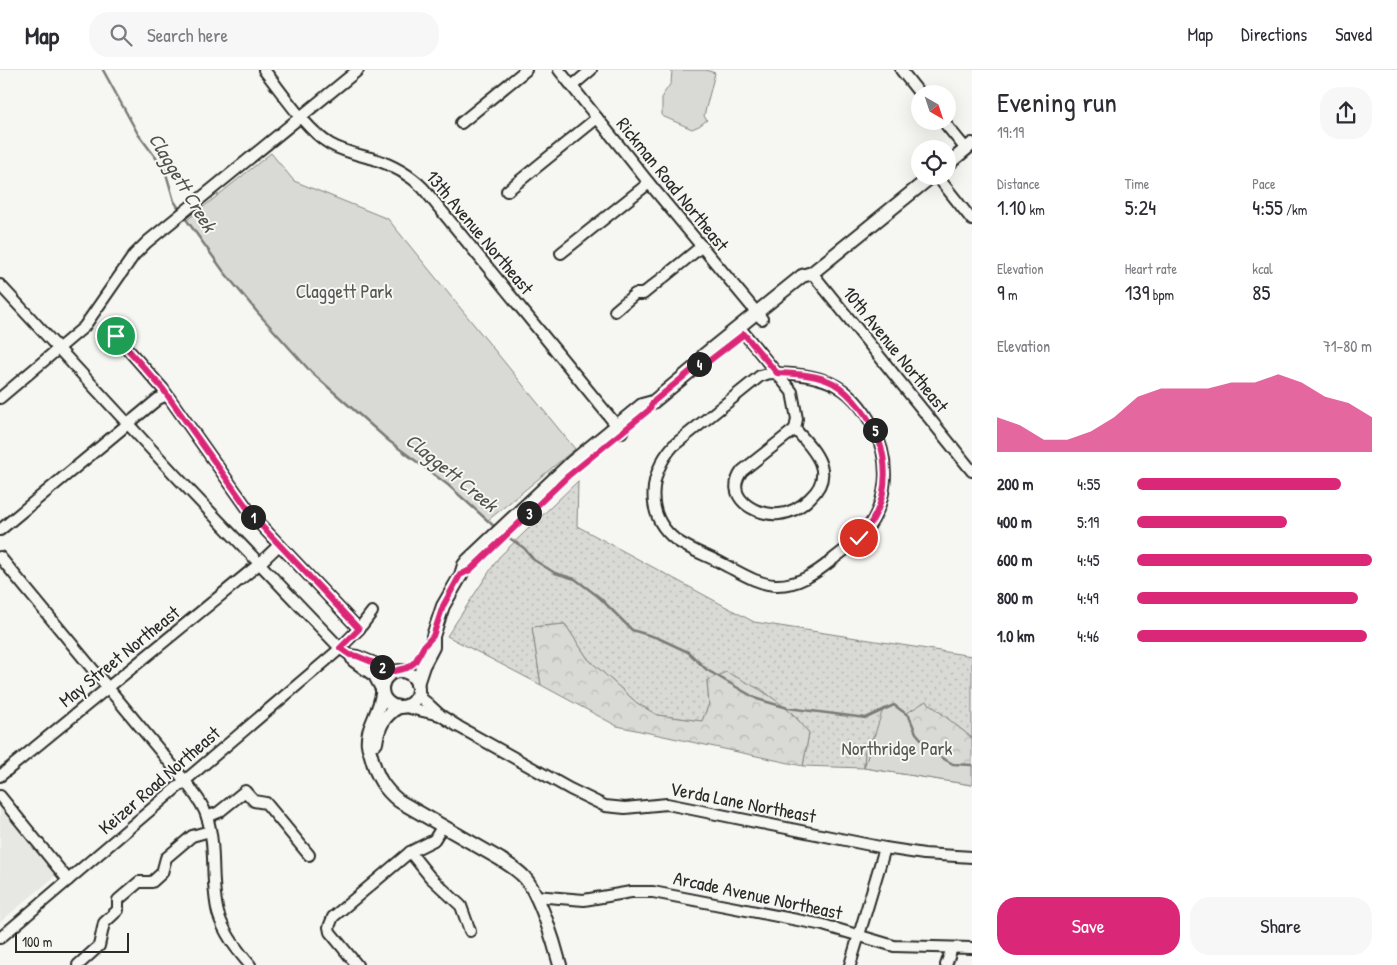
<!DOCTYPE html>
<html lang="en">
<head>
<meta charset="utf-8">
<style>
	:root { --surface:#fff; --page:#f7f7f7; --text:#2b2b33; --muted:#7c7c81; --line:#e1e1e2; --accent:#db2777 }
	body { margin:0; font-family:"Patrick Hand",sans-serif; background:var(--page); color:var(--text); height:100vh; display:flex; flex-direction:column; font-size:19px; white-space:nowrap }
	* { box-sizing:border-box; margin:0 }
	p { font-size:16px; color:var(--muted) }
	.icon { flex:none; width:28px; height:28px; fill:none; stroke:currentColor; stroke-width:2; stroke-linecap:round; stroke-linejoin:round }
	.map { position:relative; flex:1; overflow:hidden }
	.details { display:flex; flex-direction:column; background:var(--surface); width:425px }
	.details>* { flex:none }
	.needle { width:32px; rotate:141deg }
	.controls { position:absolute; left:911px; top:15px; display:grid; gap:10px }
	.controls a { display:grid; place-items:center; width:45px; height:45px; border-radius:50%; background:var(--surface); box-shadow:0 5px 20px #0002; font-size:25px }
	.scale { position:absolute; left:15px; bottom:12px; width:114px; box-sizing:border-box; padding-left:5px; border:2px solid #2b2b2b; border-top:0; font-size:14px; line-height:18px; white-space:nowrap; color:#2b2b2b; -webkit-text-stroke:4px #f6f6f2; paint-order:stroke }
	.pin { position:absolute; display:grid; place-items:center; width:42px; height:42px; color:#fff; margin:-21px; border:2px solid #fff; border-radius:50%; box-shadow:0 1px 5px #0007 }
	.km { position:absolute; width:25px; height:25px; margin:-12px; border-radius:50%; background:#222; color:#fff; font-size:14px; line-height:25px; text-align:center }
	.round { display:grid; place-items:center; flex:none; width:52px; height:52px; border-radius:20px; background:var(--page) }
	.headline { display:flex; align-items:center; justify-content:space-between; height:85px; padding:0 25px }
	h1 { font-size:28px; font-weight:600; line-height:38px }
	.metrics { display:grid; grid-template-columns:repeat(3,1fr); gap:8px; height:85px; padding:5px 25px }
	.metrics div { display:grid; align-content:center }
	.metrics b { font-size:21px; font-weight:600 }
	.metrics small { font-size:14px; font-weight:400 }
	.metrics p { font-size:14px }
	.chart { height:140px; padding:10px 25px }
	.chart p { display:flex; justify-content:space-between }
	.chart svg { width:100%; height:90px; margin-top:5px; fill:var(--accent); opacity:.7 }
	.cta { display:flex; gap:10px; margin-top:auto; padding:10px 25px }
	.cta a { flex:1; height:58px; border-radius:20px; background:var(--accent); color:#fff; font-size:20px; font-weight:600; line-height:58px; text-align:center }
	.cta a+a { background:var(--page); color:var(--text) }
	ul { padding:0 25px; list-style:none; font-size:16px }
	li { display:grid; grid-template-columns:80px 60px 1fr; align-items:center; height:38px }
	li i { height:12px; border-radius:6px; background:var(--accent) }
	header { display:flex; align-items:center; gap:30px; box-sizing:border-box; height:70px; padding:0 25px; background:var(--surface); border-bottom:1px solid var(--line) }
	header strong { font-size:24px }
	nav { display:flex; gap:28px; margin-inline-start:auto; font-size:18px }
	.search { width:350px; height:45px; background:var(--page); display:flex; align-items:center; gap:12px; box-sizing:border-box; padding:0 18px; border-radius:20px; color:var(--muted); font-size:19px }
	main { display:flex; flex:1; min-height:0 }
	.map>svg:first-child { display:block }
</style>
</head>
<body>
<header>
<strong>Map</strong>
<div class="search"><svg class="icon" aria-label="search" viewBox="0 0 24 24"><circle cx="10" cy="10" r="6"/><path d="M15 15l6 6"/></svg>Search here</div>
<nav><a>Map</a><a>Directions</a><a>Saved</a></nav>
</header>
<main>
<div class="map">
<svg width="972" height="895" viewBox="0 0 972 895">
	<defs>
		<pattern id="grass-dots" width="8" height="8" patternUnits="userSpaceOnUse" patternTransform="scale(1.25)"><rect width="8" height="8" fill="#d9d9d5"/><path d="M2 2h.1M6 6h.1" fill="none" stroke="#babab7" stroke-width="1.8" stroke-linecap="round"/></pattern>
		<pattern id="forest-crowns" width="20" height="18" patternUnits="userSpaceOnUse" patternTransform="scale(1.25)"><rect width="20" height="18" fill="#d9d9d5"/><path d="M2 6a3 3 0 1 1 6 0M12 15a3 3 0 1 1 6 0" fill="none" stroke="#babab7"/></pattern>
	</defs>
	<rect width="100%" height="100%" fill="#f6f6f2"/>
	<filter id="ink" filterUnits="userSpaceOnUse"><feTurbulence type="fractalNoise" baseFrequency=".02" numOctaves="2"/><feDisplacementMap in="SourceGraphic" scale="10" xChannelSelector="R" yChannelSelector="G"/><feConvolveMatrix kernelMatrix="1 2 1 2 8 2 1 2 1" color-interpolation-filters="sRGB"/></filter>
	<g filter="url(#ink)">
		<path fill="#e7e7e3" d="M0 735 58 804 0 852Z"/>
		<path fill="url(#grass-dots)" stroke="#828280" d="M578 411 577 456 754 552 972 586V668L926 631 865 680 864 698 803 696 809 663 795 646 760 618 707 610 709 634 702 651 657 645 637 633 588 589 565 554 532 557 541 615 447 566 499 487Z"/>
		<g fill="url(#forest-crowns)" stroke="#828280">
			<path d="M565 554 588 589 637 633 657 645 702 651 709 634 707 610 726 602C761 619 785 632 809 663L803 696 617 656 541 615 532 557Z"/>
			<path d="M926 631 972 668V715L864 698 865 680 875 663Z"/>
		</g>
		<g fill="#d9d9d5" stroke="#828280">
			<path d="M672 0H706L715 3 704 46 707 50 699 56 692 59 662 46V26L671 13Z"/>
			<path d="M271 83 294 111 388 149 575 379 487 451 448 415 389 371 358 344 311 302 258 243 224 202 187 150Z"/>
			<path d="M894 635 909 646 916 663 933 683 953 694 972 695V715L864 698 883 639Z"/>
		</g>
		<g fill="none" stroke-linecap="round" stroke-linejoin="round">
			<g stroke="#7a7a78" stroke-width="2.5">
				<path d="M103 0 138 64 165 100 174 131 180 140"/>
				<path d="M183 145 224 202 258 243 311 302 389 371 448 415 496 458"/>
				<path d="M502 463 524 478 534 490 555 503 575 509 599 527 632 560 658 568 688 582 707 600 757 629 788 638 866 648 894 635 909 646 916 663 933 683 953 694 972 695"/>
			</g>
			<defs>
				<g id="minor">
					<path d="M264 0C282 22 306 60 330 74 344 82 359 85 374 89 392 95 409 104 423 118L622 362"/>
					<path d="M559 0 649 113 762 249"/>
					<path d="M901 0 920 24"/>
					<path d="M572 16 591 0"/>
					<path d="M943 51 966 79"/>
					<path d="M461 53 526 0"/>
					<path d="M937 106 972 150"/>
					<path d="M507 121 597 48"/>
					<path d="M561 183 649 113"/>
					<path d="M812 203 972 401"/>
					<path d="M0 215 175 405 340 578 350 585 353 591 374 606 381 619"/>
					<path d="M615 241 635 224H643L702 176"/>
					<path d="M739 257 792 322 797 349 795 359"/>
					<path d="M116 266 163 319 255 449 359 559"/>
					<path d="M770 303C817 303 850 311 873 357 891 391 889 432 864 463 855 473 843 481 832 490 816 503 798 516 775 515 757 514 739 502 723 494 708 486 690 480 676 470 644 445 649 404 673 376L760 306Z"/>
					<path d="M0 328 84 257 134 185 147 172 358 0"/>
					<path d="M795 359C814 380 837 403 810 428 802 436 791 443 779 444 755 446 723 427 742 401Z"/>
					<path d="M0 460 158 329 167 325"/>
					<path d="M0 487 185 711C193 722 203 733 207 747 217 778 210 811 218 843 224 863 236 879 250 895"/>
					<path d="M350 585 357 586 394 601"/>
					<path d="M418 620 422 629 427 633 440 645 459 657 570 719 605 736 625 738 667 734 885 778 924 784 972 787"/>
					<path d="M405 637 440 645"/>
					<path d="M0 706 259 494 279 475"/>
					<path d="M0 726 68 810"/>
					<path d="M207 747 219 742 245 721 254 731 266 733 309 785"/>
					<path d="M410 782 430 807 461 836 470 861"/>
					<path d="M535 826 584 830 631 822H653L823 855 894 876 972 878"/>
					<path d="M0 868 335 583 359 559 372 542"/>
					<path d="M78 895 99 876 104 853 118 840V830L139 812H152L162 803 166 788 192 766 210 761"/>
					<path d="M357 895 330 862 329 857 333 847 410 782 434 770 442 757"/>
					<path d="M850 895 885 778"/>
					<path d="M946 895 952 878"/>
				</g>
				<g id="major">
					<path d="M948 94 972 74"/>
					<circle cx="400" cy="619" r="18"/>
					<path d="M417 614 423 596 433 577V566L443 536 461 505 464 495 468 490 571 393 642 335 653 332 699 294 704 285 802 206 812 203 932 106"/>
					<path d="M382 624C380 638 373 649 369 662 366 675 369 677 372 689 377 707 384 719 399 731L500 789C509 795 518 800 525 808 540 826 554 872 560 895"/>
					<path d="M376 673C378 657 385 644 399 637"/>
				</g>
			</defs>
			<use href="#minor" stroke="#2b2b2b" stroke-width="14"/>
			<use href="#major" stroke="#2b2b2b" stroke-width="16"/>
			<use href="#minor" stroke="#f6f6f2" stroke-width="10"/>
			<use href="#major" stroke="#f6f6f2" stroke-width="12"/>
		</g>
	</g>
	<g fill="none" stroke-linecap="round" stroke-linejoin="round" filter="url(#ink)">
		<defs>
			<path id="route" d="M116 266 163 319 255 449 359 559 340 578 350 585 357 586 394 601 407 598 415 592 424 576 433 566 443 536 460 505 470 500 568 406 649 340 653 332 699 294 709 291 744 264 777 303C796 304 816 304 833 313 844 319 853 329 861 339 892 377 894 431 859 468"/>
		</defs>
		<use href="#route" stroke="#fff" stroke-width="10"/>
		<use href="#route" stroke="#db2777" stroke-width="6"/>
	</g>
	<g text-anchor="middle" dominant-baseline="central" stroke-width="4" stroke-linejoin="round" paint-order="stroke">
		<g font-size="19" fill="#2b2b2b" stroke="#f6f6f2">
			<text transform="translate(673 114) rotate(51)">Rickman Road Northeast</text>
			<text transform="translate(480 162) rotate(50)">13th Avenue Northeast</text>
			<text transform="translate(896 279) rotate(51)">10th Avenue Northeast</text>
			<text transform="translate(119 586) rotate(-39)">May Street Northeast</text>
			<text transform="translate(159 710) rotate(-41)">Keizer Road Northeast</text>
			<text transform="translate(743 732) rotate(11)">Verda Lane Northeast</text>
			<text transform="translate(758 825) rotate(12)">Arcade Avenue Northeast</text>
		</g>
		<g font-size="19" fill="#565656" stroke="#f6f6f2">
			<text x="344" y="221">Claggett Park</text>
			<text x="897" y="678">Northridge Park</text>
		</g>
		<g font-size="20" font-style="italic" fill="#525251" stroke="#f6f6f2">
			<text transform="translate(183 112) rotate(59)">Claggett Creek</text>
			<text transform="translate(452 402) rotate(39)">Claggett Creek</text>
		</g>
	</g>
</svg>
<div class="controls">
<a><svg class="needle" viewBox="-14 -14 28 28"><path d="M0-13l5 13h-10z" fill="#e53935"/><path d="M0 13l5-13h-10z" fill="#7c7c81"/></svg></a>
<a><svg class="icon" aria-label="locate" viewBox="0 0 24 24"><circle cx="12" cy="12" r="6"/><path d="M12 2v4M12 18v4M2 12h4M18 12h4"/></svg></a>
</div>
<div class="scale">100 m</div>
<div class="pin" style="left:116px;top:266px;background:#1e9e55"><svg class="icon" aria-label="arrive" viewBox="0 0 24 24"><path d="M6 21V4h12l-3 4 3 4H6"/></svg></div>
<div class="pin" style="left:859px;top:468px;background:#d93025"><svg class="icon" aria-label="check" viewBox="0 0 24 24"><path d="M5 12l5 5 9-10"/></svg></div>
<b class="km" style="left:253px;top:447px">1</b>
<b class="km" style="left:382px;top:597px">2</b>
<b class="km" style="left:529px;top:443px">3</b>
<b class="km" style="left:699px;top:294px">4</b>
<b class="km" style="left:875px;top:360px">5</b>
</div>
<section class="details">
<div class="headline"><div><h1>Evening run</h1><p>19:19</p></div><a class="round"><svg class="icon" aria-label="share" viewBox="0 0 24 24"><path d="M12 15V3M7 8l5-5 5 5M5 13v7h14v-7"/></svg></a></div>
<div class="metrics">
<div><p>Distance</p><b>1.10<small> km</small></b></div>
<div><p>Time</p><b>5:24</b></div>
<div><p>Pace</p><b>4:55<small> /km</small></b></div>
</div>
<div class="metrics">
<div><p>Elevation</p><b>9<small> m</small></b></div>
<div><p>Heart rate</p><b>139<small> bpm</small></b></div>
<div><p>kcal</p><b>85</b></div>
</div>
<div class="chart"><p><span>Elevation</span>71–80 m</p>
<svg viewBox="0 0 160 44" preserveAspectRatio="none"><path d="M0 44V27L10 31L20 38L30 38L40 34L50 27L60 17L70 13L80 13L90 13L100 10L110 10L120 6L130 10L140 17L150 20L160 27V44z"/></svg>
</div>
<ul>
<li><b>200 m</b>4:55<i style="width:87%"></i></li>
<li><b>400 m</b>5:19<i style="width:64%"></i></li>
<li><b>600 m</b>4:45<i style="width:100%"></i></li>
<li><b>800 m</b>4:49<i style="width:94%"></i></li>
<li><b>1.0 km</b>4:46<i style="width:98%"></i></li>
</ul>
<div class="cta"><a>Save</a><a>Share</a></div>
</section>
</main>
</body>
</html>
